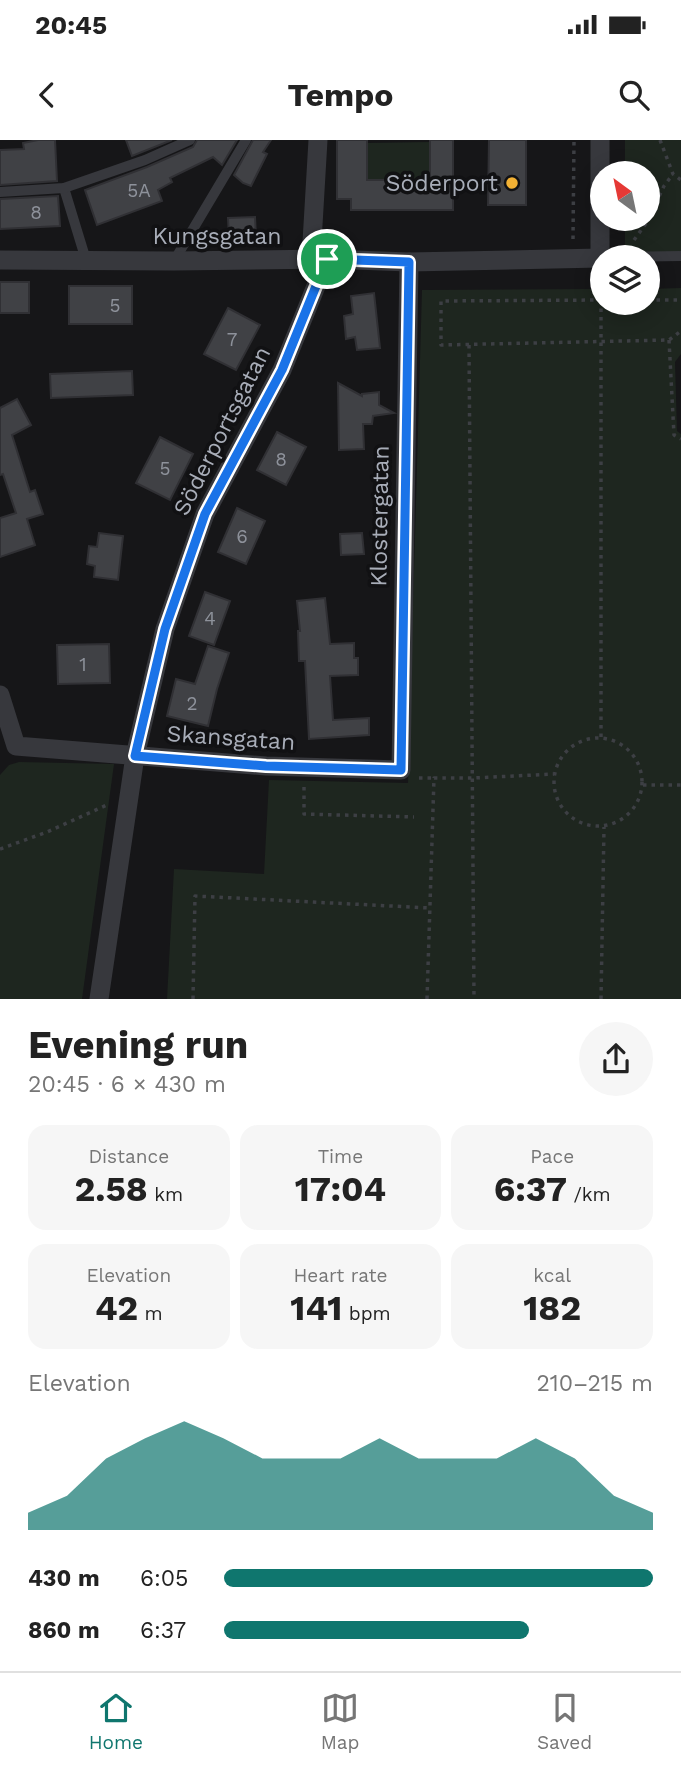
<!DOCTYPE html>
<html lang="en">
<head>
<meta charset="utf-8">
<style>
	:root { --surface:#fff; --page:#f6f6f6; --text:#222; --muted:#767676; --line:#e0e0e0; --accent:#0f766e }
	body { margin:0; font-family:"Work Sans",sans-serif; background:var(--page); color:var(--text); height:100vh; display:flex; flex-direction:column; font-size:26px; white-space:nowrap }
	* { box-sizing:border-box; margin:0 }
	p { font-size:23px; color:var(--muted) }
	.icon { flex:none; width:38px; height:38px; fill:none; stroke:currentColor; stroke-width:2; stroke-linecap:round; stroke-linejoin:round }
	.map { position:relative; height:859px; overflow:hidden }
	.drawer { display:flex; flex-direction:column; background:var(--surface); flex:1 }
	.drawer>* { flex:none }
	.needle { width:46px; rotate:327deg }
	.buttons { position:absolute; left:590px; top:21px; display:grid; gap:14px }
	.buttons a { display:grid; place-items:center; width:70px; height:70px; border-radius:50%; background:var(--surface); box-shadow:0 4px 18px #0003; font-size:35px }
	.pin { position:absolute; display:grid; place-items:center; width:60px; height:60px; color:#fff; margin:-30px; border:4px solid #fff; border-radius:50%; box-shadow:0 2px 7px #0007 }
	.round { display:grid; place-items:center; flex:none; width:74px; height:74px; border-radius:37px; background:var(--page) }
	.headline { display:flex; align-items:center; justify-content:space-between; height:119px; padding:0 28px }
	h1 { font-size:38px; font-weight:700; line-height:52px }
	.stats { display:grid; grid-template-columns:repeat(3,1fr); gap:10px; height:119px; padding:7px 28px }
	.stats div { display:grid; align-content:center; border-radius:18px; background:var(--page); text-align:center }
	.stats b { font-size:35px; font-weight:700 }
	.stats small { font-size:19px; font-weight:400 }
	.stats p { font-size:19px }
	.chart { height:196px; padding:14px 28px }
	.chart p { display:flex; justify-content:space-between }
	.chart svg { width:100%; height:126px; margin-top:7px; fill:var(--accent); opacity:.7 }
	ul { padding:0 28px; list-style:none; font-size:23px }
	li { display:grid; grid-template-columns:112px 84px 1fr; align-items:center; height:52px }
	li i { height:18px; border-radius:9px; background:var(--accent) }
	.status { display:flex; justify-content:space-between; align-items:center; height:49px; padding:0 35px; background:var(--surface); direction:ltr }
	.status svg { height:19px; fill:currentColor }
	header { display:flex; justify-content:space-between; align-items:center; height:91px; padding:0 28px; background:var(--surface); font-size:32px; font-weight:700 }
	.tabs { display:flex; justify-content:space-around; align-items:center; height:98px; border-top:2px solid var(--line); background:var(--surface); font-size:19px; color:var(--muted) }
	.tabs a { display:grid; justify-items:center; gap:4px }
	.tabs .selected { color:var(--accent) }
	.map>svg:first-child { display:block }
</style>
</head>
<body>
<div class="status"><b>20:45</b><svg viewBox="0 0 49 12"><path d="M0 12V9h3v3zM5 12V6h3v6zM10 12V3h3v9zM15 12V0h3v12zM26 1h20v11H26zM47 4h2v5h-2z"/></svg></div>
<header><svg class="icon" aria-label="back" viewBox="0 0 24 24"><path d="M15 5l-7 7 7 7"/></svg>Tempo<svg class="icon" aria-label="search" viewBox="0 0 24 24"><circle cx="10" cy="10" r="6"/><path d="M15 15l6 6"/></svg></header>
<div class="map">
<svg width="681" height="859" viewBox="0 0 681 859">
	<rect width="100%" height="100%" fill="#161618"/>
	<g fill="#1e261f">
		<path d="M625 0H681V114H625V79H648V33H625Z"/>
		<path d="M430 2V40H367V3Z"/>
		<path d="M681 148V214L675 222 677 291 681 294V859H167L174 729 264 734 269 640 408 643 422 150 602 149V163H648V149Z"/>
		<path d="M19 622 114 624 82 859H0V635L9 625Z"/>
	</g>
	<g fill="#404145" stroke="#303034" stroke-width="2">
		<path d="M38 0H55L57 41 0 45V10L24 9 23 3Z"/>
		<path d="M126 0H172L132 16Z"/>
		<path d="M197 0H237L222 25 213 17 170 38 172 42 158 50 162 61 97 85 85 50 147 27 193 7Z"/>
		<path d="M253 0H271L263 12 267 14 251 46 243 43 234 35Z"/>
		<path d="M337 0H367V40H430V0H453V70H351V59H337Z"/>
		<path d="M489 0H526V65H488Z"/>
		<path d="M58 56 60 86 0 89V59Z"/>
		<path d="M255 77 256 97H229L228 78Z"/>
		<rect x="0" y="142" width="29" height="31"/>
		<rect x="69" y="146" width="63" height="38"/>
		<path d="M374 153 380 208 357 210 355 197 346 199 344 176 353 174 351 156Z"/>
		<path d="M228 168 260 185 236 230 204 214Z"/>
		<path d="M132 231 133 255 51 258 50 234Z"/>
		<path d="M338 243 362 256V254L379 252V265L394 273 373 276 372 284H363L364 309 339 310Z"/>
		<path d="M17 259 31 285 12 295 30 352 35 350 43 374 27 379 35 405 0 417V378L16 373 3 334 0 335V268Z"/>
		<path d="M277 292 306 307 286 345 257 330Z"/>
		<path d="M160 297 193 314 170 360 136 343Z"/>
		<path d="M237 368 265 381 246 424 218 412Z"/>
		<path d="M99 393 123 396 118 440 94 437 95 426 87 424 89 406 97 407Z"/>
		<path d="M362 393 364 414 341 415 340 394Z"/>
		<path d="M205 452 230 461 214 505 189 496Z"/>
		<path d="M325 458 330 504 354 503V518H358V535L330 536 333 580 369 578V595L309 599 305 521H299L298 491H300L297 461Z"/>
		<path d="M109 504 110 543 58 544 57 505Z"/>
		<path d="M208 506 229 513 217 549 208 586 167 576 176 539 195 544Z"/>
	</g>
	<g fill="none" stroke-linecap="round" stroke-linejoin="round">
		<g stroke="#3d3f44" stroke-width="3.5" stroke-dasharray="3.5 5" stroke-linecap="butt">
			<path d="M660 0 673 34 681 40"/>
			<path d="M573 99 574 0"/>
			<path d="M634 100 647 82 664 46 673 34"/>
			<path d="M602 160 441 161V205L669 200 681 191"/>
			<path d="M648 160H681"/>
			<path d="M669 200 674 295 681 299"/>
			<path d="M469 205 474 859"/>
			<path d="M601 597V137"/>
			<circle cx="598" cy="642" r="44"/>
			<path d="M419 638H434"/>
			<path d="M643 645H681"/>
			<path d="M304 647V674L414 677"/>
			<path d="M0 709 47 692 109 664"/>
			<path d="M193 859 195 756 430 768"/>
			<path d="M427 859 434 638H473L554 634"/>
			<path d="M601 859 604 687"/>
		</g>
		<g stroke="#37383d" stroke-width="10">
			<path d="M64 48 86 120"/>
			<path d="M0 52 64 48 145 20 190 0"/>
			<path d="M612 117 681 116"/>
			<path d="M174 121 246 0"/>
		</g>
		<g stroke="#37383d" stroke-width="19">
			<path d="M311 119 318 0"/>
			<path d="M0 120 174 121 327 119 409 122 600 118V0"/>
			<path d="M0 555 16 606 266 626 401 630 409 122"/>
			<path d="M99 859 135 616 165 489 205 374 282 230 327 119"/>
		</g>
	</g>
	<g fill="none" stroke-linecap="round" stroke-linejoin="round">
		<defs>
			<path id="route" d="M327 119 409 122 401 630 266 626 135 616 165 489 205 374 282 230Z"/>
		</defs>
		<use href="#route" stroke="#fff" stroke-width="14"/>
		<use href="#route" stroke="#1a73e8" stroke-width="9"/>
	</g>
	<circle fill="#f2b134" stroke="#111113" stroke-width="2.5" cx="512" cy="43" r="7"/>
	<g text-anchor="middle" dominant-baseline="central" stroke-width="7" stroke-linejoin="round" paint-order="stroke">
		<g font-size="19" fill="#8e929b">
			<text x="139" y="50">5A</text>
			<text x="36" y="72">8</text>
			<text x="115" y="165">5</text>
			<text x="232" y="199">7</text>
			<text x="281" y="319">8</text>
			<text x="165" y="328">5</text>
			<text x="242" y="396">6</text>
			<text x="210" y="478">4</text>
			<text x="83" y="524">1</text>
			<text x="192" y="563">2</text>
		</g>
		<g font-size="23" fill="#a8adb8" stroke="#111113" text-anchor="end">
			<text x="498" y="43">Söderport</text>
		</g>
		<g font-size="23" fill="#a8adb8" stroke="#111113">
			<text x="217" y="96">Kungsgatan</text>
			<text transform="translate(222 291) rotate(-63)">Söderportsgatan</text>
			<text transform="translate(380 376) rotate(-89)">Klostergatan</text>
			<text transform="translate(231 598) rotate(4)">Skansgatan</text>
		</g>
	</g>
</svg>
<div class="buttons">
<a><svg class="needle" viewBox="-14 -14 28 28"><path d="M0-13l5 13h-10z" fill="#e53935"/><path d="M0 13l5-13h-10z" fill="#767676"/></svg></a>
<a><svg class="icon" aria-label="layers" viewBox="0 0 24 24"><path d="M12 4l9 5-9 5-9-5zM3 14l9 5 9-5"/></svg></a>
</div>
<div class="pin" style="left:327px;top:119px;background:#1e9e55"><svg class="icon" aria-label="arrive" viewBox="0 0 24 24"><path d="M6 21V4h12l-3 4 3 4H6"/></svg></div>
</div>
<section class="drawer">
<div class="headline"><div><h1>Evening run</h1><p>20:45 · 6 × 430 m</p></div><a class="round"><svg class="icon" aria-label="share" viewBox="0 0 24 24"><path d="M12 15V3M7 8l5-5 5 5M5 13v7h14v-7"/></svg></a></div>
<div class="stats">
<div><p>Distance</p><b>2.58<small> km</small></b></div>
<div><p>Time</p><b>17:04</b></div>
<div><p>Pace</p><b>6:37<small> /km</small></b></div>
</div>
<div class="stats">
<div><p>Elevation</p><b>42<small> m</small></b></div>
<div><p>Heart rate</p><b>141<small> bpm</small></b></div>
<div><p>kcal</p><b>182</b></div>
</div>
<div class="chart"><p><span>Elevation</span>210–215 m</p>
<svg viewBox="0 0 160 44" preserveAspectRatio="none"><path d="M0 44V38L10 32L20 19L30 12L40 6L50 12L60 19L70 19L80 19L90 12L100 19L110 19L120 19L130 12L140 19L150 32L160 38V44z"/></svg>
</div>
<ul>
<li><b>430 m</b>6:05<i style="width:100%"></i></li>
<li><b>860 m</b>6:37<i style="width:71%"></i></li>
</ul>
</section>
<nav class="tabs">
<a class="selected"><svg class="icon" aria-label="home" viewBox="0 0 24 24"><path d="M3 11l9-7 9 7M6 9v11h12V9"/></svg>Home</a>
<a><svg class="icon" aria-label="map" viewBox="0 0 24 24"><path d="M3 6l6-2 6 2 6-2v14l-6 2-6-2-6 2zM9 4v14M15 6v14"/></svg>Map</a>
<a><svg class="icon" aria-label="saved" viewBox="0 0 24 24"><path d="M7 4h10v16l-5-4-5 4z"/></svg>Saved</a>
</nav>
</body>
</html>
